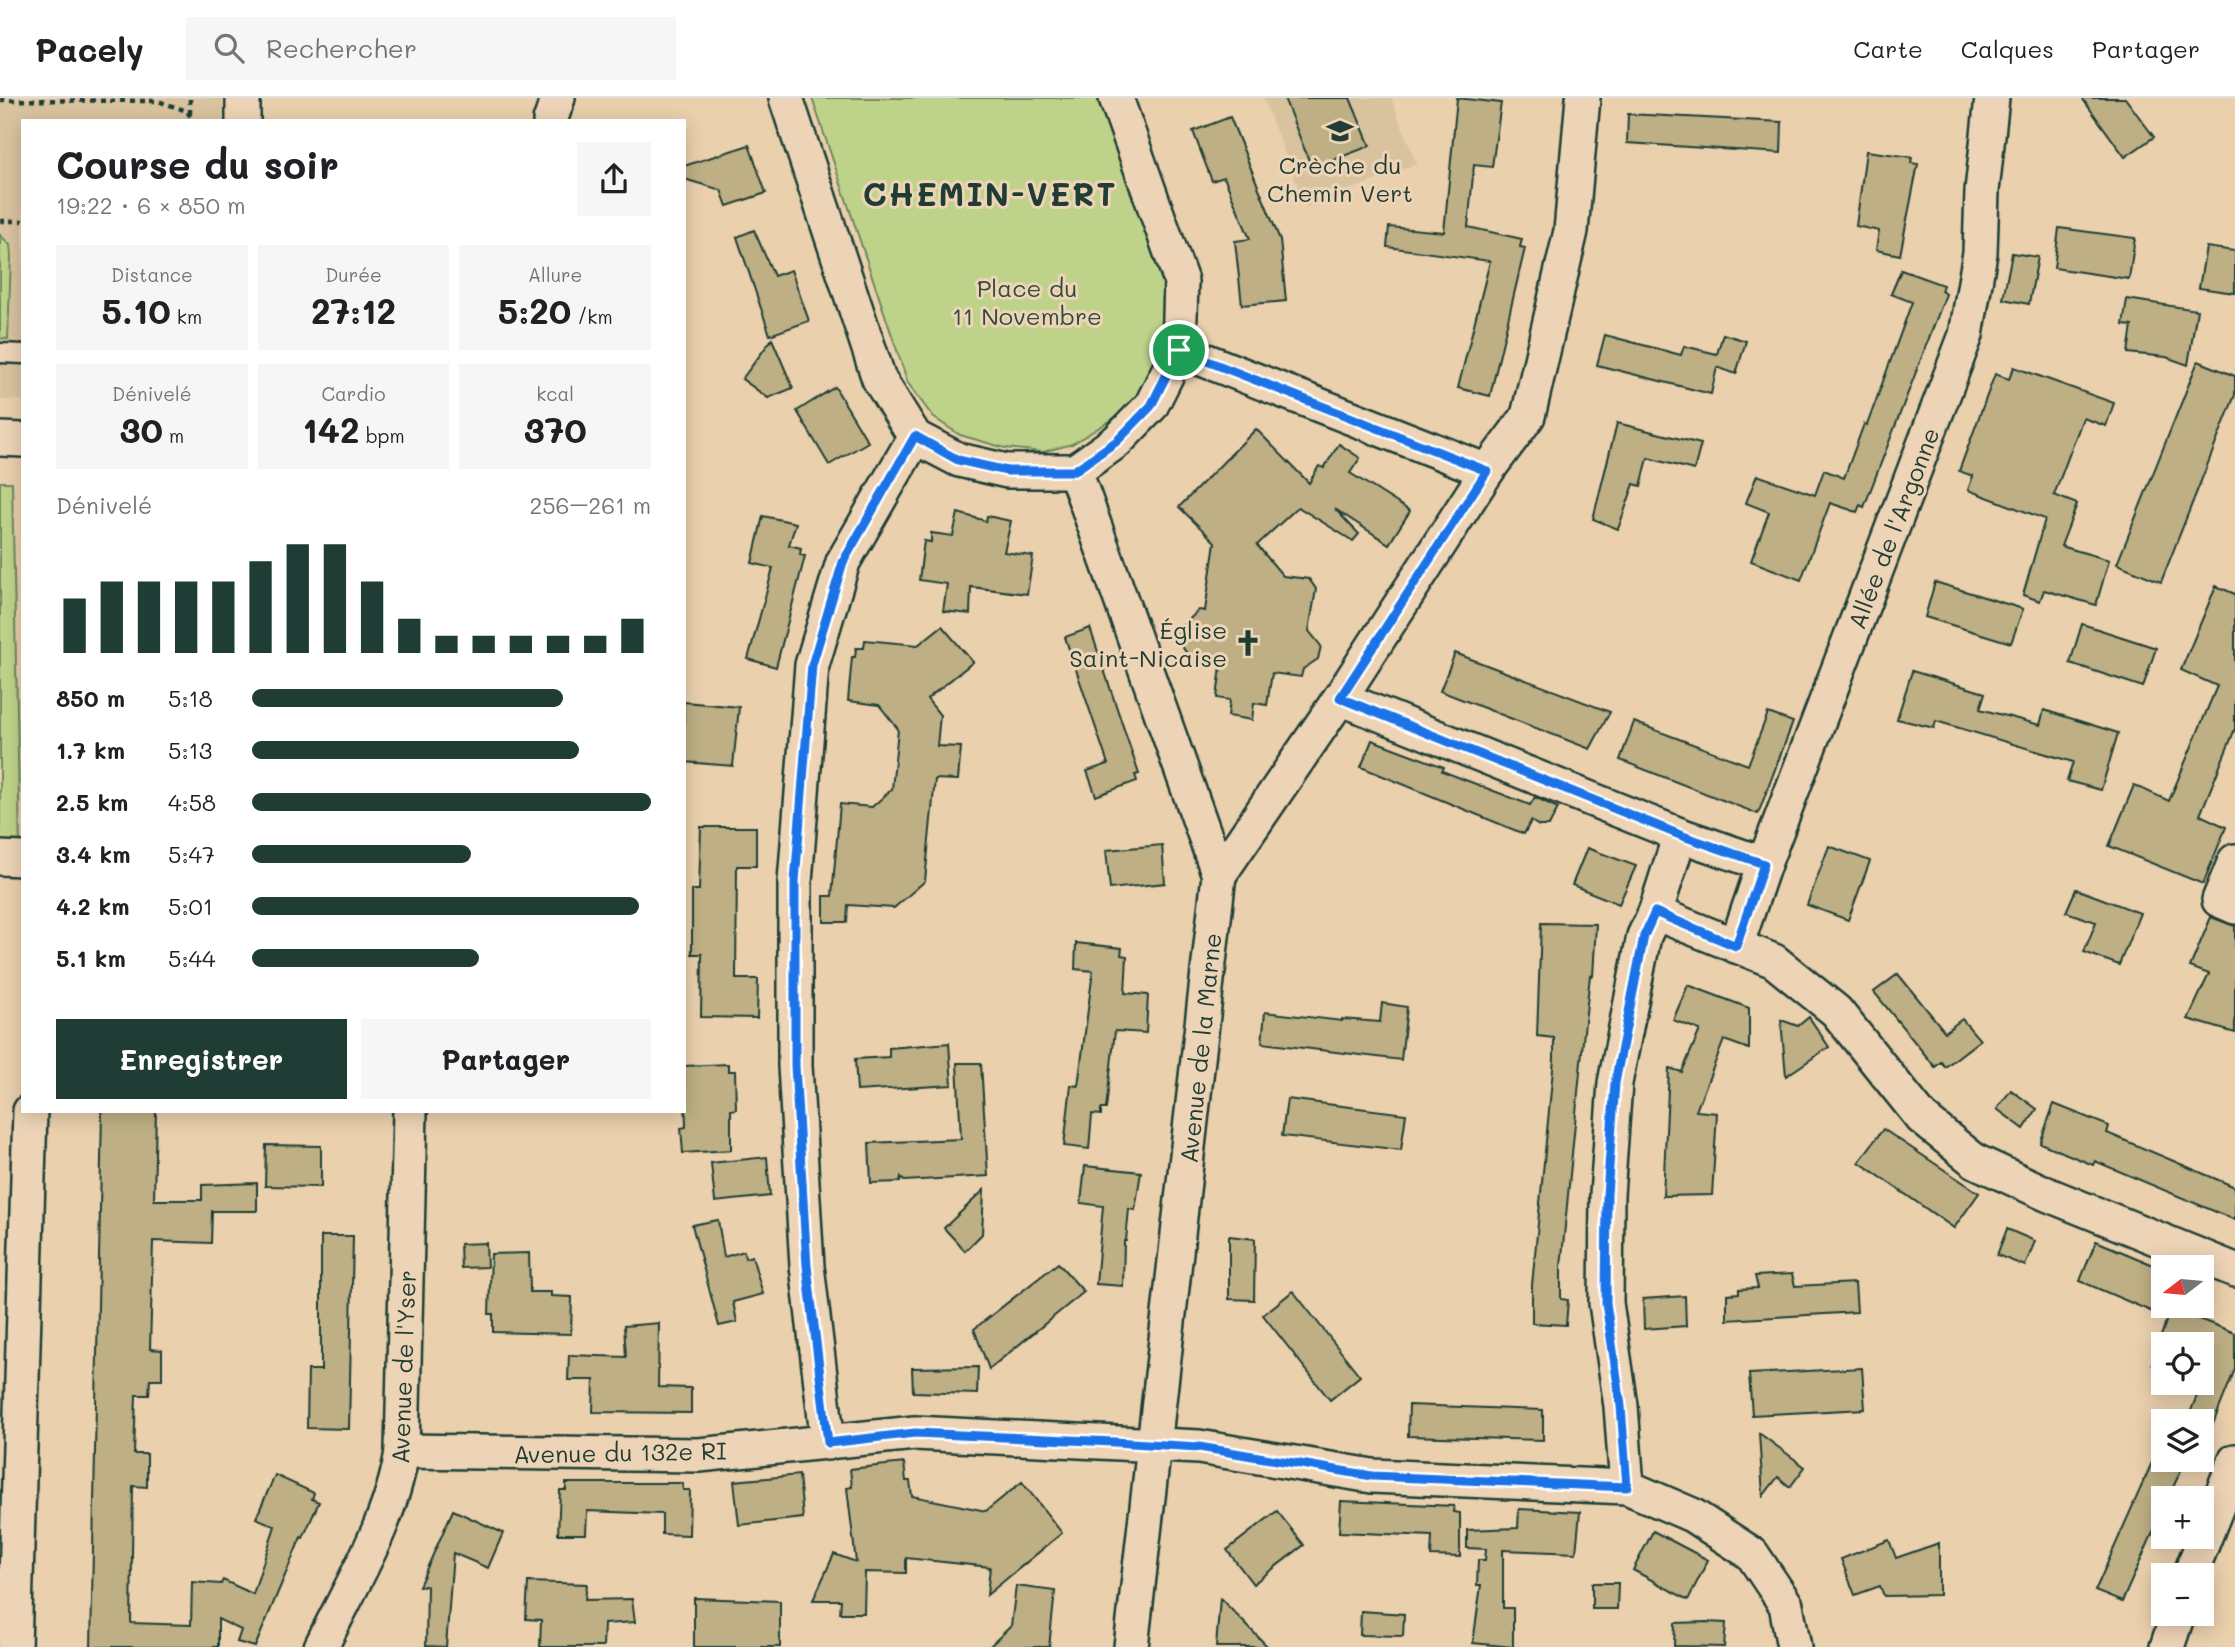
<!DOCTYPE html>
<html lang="fr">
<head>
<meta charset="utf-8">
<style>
	:root { --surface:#fff; --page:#f6f6f6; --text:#202124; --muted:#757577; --line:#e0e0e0; --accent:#1f3d34 }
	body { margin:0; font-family:Mali,sans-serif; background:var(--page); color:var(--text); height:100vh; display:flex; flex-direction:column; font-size:26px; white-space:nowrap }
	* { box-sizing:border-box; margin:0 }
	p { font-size:23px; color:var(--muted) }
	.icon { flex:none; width:38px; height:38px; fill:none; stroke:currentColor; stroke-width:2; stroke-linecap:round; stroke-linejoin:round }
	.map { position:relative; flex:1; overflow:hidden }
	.drawer { position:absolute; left:21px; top:21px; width:665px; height:994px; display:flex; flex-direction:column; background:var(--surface); border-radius:0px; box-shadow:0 4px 18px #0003 }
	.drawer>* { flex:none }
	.needle { width:46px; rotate:254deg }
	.controls { position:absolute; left:2151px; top:1157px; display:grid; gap:14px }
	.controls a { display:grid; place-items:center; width:63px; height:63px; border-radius:0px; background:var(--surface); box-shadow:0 4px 18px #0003; font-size:35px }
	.pin { position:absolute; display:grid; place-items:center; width:60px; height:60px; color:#fff; margin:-30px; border:4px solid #fff; border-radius:50%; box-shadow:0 2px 7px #0007 }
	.round { display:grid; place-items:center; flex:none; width:74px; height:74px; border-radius:0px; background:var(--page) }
	.overview { display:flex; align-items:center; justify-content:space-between; height:119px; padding:0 35px }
	h1 { font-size:38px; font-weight:800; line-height:52px }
	.metrics { display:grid; grid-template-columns:repeat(3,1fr); gap:10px; height:119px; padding:7px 35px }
	.metrics div { display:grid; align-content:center; border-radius:0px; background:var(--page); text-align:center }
	.metrics b { font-size:35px; font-weight:800 }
	.metrics small { font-size:19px; font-weight:400 }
	.metrics p { font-size:19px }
	.chart { height:196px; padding:14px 35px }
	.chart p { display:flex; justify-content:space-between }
	.chart svg { width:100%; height:126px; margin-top:7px; stroke:var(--accent); stroke-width:6 }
	.button { display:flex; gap:14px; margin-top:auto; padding:14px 35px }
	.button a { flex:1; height:80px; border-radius:0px; background:var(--accent); color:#fff; font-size:28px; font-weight:800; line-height:80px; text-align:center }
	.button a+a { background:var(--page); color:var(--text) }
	ul { padding:0 35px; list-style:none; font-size:23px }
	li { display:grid; grid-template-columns:112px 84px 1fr; align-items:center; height:52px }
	li i { height:18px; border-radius:9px; background:var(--accent) }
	header { display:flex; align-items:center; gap:42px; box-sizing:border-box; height:98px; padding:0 35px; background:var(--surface); border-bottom:2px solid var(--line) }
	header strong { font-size:33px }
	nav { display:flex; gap:38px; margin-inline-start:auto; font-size:24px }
	.search { width:490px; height:63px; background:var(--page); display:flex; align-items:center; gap:18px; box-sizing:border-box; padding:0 24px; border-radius:0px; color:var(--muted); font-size:26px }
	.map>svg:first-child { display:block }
</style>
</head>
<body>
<header>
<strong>Pacely</strong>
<div class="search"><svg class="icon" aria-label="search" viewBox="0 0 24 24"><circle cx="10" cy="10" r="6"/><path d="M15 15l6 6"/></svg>Rechercher</div>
<nav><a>Carte</a><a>Calques</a><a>Partager</a></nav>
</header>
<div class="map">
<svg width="2235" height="1549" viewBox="0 0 2235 1549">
	<rect width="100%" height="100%" fill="#ead0ad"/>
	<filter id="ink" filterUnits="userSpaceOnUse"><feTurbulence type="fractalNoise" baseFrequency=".0143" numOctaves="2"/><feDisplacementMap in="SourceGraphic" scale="14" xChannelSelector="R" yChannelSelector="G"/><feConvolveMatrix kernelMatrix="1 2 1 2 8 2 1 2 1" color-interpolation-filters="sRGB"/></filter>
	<g filter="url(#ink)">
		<g fill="#d9c39f">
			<path d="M0 0H223V23H23V302H0Z"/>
			<path d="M1263 0H1391L1417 66 1306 109Z"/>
		</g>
		<g fill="#bed389" stroke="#6e885e" stroke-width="2">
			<path d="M812 0H1098L1168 182 1164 259 1129 311 1072 346 1043 354 1005 350 960 337 933 319 908 285Z"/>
			<path d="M0 137 10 147 11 158 8 241 0 240Z"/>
			<path d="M0 384H12L20 747H0Z"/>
		</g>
		<g fill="#beaf85" stroke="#1f3d34" stroke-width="2">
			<path d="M1284 0H1350L1370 48 1312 70Z"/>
			<path d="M1457 0 1501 5 1492 69 1474 67 1468 129 1522 141 1520 149 1525 150 1490 298 1458 290 1490 163 1387 149 1389 129 1444 134Z"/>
			<path d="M2082 0H2125L2154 39 2125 59Z"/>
			<path d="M1628 16 1782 24 1781 55 1627 45Z"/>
			<path d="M1230 19 1280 142 1286 203 1242 207 1235 143 1250 141 1224 79 1212 83 1193 33Z"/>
			<path d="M749 47 766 95 727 108 721 92 684 81V68Z"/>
			<path d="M1866 53 1912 59 1911 65 1918 66 1900 157 1876 152 1879 133 1856 128Z"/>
			<path d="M2059 130 2135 140 2129 181 2054 170Z"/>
			<path d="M754 132 774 178 791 172 809 223 770 237 737 139Z"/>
			<path d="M2206 149 2235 153V195L2199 190Z"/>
			<path d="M2012 155 2038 159 2029 206 2003 201Z"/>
			<path d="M1901 172 1943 187 1941 193 1946 196 1864 409 1860 407 1857 414 1830 405 1801 482 1751 463 1769 414 1746 405 1757 377 1815 397 1824 372 1844 380 1864 326 1867 327 1912 204 1891 196Z"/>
			<path d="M2127 201 2197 212 2188 267 2166 259 2128 255 2132 228 2123 227Z"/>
			<path d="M1723 236 1746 243 1736 276 1717 269 1711 296 1597 267 1605 237 1681 257 1684 248 1717 256Z"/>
			<path d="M772 241 793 290 768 300 742 281Z"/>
			<path d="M2198 263 2235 278V297L2161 484 2117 466Z"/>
			<path d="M2014 269 2114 305 2106 328 2083 320 2054 397 2077 406 2061 448 2109 462 2096 507 2044 492 2040 503 2023 497 2045 421 1968 392 1973 378 1959 373 1995 276 2009 281Z"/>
			<path d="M835 289 868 344 829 367 797 313Z"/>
			<path d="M1617 325 1701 346 1694 372 1648 360 1641 388 1634 386 1618 431 1593 421Z"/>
			<path d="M1256 331 1309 385 1319 368 1324 370 1339 346 1360 360 1350 375 1410 413 1389 446 1335 411 1359 436 1353 443 1298 409 1257 447 1283 478 1309 481 1316 491 1309 533 1321 548 1318 561 1303 571 1301 579 1272 575 1267 607 1254 605 1252 622 1228 618 1230 602 1217 600 1221 568 1192 563 1177 541 1179 531 1199 512 1205 513 1215 444 1179 409Z"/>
			<path d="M958 415 986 423 987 418 1011 423 1004 454 1033 458 1027 496 971 489 970 516 943 513 947 486 919 482 924 443 931 444V435L953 438Z"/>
			<path d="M763 418 796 425 789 447 801 450 800 457 805 458 776 569 748 561 773 470 752 465Z"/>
			<path d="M1935 484 2023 511 2011 545 1925 519Z"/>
			<path d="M2216 488 2235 496V631L2200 717 2226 729 2203 786 2109 748 2134 687 2169 703 2217 588 2181 572Z"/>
			<path d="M2082 526 2156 550 2143 589 2070 565Z"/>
			<path d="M942 528 973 564 927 601 940 617 937 648 961 649 958 682 935 681 925 783 894 810 848 807 847 824H824V798H832L840 706 872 709 892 691 895 662 898 631 879 607 848 603 852 559H855L856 550H864L865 542 918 547Z"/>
			<path d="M1090 530 1139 676 1135 677 1137 683 1096 698 1087 673 1108 666 1065 539Z"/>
			<path d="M1455 555 1610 614 1590 651 1440 593Z"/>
			<path d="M1912 573 1985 595 1980 611 2040 627 2044 612 2118 635 2101 692 2067 683 2073 664 1936 623 1934 630 1897 621Z"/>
			<path d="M684 604 739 609 733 668 684 664Z"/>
			<path d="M1768 615 1793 624 1758 716 1620 662 1634 624 1748 667Z"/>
			<path d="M1372 642 1444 669 1442 673 1530 707 1535 699 1558 710 1549 728H1539L1531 723 1524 736 1361 669Z"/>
			<path d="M701 729H756V768H737L736 881H758L757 920 701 919 702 856H692V792H699Z"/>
			<path d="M1162 747 1165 785 1110 791 1106 752Z"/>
			<path d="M1829 748 1870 763 1848 822 1807 807Z"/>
			<path d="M1587 750 1636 768 1619 806 1572 787Z"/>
			<path d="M2076 791 2140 815 2119 867 2084 854 2096 824 2066 814Z"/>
			<path d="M2211 819 2235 828V935L2188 921 2209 876 2190 869Z"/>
			<path d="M1541 825 1596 826 1593 878 1590 877 1583 943 1561 1169V1201L1568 1202 1566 1227 1532 1225V1187L1554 961V940L1537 938Z"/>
			<path d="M1076 845 1122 850 1121 857 1127 858 1125 895 1148 897 1146 935 1115 933 1106 1011H1101V1017L1092 1016 1089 1051 1064 1048 1071 987 1078 988 1093 873 1075 871Z"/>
			<path d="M1898 876 1945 934 1962 921 1980 942 1945 969 1941 964 1935 969 1874 894Z"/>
			<path d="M1688 887 1749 910V951L1724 942 1696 1013 1717 1015 1712 1097 1663 1098 1669 970 1682 974 1700 932 1673 922Z"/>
			<path d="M1382 905 1407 909 1401 962 1262 945 1265 914 1342 923V921L1380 924Z"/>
			<path d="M1809 919 1829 949 1786 978 1781 922 1798 928Z"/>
			<path d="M949 945 952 987 857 993 855 961 889 959V950Z"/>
			<path d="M957 965H981L988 1078 904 1083 901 1079 900 1084 871 1085 869 1045 961 1041Z"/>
			<path d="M728 966V973H735L736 1011 731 1012V1052L683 1055 681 1030 686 1029 684 968Z"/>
			<path d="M2011 992 2037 1011 2024 1031 1997 1011Z"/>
			<path d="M1287 1001 1406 1016 1401 1052 1282 1038Z"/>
			<path d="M2054 1006 2109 1028 2107 1035 2235 1089V1122L2095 1063 2093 1067 2040 1045Z"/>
			<path d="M102 1013H156L154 1102H202V1087L257 1085V1113H212L211 1145 153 1143 150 1251 162 1252V1281H150L149 1297H136L134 1356H147V1389L133 1388 131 1525 191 1527 192 1484 221 1486 223 1482 253 1496 275 1428 256 1420 275 1377 314 1395 312 1401 319 1404 303 1440 301 1439 255 1549 237 1544 241 1532 218 1521V1549H91Z"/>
			<path d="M1883 1031 1979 1095 1954 1130 1859 1064Z"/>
			<path d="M266 1047 321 1048V1089L265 1088Z"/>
			<path d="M767 1059 770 1098 715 1104 711 1065Z"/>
			<path d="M1085 1068 1141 1074 1135 1112 1129 1111 1126 1143H1124L1123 1188 1096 1186 1103 1108 1081 1105Z"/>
			<path d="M984 1092 982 1136 965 1153 944 1130Z"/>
			<path d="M718 1122 724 1159 744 1153 745 1160 752 1158 763 1196 733 1204 737 1224 719 1228 692 1127Z"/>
			<path d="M2007 1131 2035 1143 2025 1168 1997 1157Z"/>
			<path d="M321 1138H353L349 1331 307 1330 308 1272H321Z"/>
			<path d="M1229 1138 1255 1141 1254 1202 1229 1201Z"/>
			<path d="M2096 1143 2163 1171V1208H2196L2191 1218 2235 1235V1271L2203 1351 2202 1323H2187L2201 1287 2195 1284H2202V1246H2163V1270L2152 1266 2167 1220 2080 1183Z"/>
			<path d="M486 1145 487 1169 461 1170 460 1146Z"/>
			<path d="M529 1155 530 1194H551V1198L572 1199 571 1236 493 1234V1216H489L491 1156Z"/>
			<path d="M1058 1165 1084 1194 989 1271 974 1231Z"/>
			<path d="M1792 1176 1795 1188 1855 1185 1857 1214 1727 1222V1196L1739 1195V1191L1758 1190 1755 1178Z"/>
			<path d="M1293 1193 1360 1278 1330 1302 1263 1217Z"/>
			<path d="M1685 1198 1686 1228 1644 1231 1643 1201Z"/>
			<path d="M659 1225 658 1289 691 1290V1315L593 1314 594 1282H568L569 1257 626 1259 624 1228Z"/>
			<path d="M978 1269 977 1296 913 1294 912 1270Z"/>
			<path d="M1862 1270 1865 1311 1752 1317 1749 1276Z"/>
			<path d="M1409 1307 1543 1312V1342L1408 1338Z"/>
			<path d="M1759 1335 1805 1369 1790 1389 1778 1379 1763 1398Z"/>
			<path d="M2157 1353 2163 1356V1362H2174L2184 1366 2168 1400H2163V1412L2122 1504 2095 1493Z"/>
			<path d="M904 1365 906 1383H910L912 1398 986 1413 1022 1384 1062 1435 987 1497 990 1469 906 1460V1475L865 1474 864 1515H840L841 1502H813L834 1456 856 1464 847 1390 852 1389 850 1371Z"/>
			<path d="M799 1377 803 1420 739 1427 734 1383Z"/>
			<path d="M566 1385H683V1392H690L689 1437 662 1436V1416L587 1413 586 1436H558L560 1392H566Z"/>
			<path d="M1341 1403 1454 1408 1453 1414 1460 1415V1459L1431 1458 1432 1438 1339 1434Z"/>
			<path d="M1519 1411 1580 1414 1576 1455 1503 1452V1510H1513V1549L1473 1545 1481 1487H1477L1478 1462H1485L1486 1451 1467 1450V1432L1518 1430Z"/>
			<path d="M453 1412 503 1435 488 1470 453 1455 446 1549 426 1548 427 1488H419Z"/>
			<path d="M1277 1413 1304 1447 1253 1486 1227 1452Z"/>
			<path d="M1653 1433 1708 1462 1688 1502 1633 1472Z"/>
			<path d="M1889 1442 1896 1460 1939 1445V1497L1884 1498 1880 1488 1855 1497 1841 1461Z"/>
			<path d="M528 1484 587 1486 585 1502 632 1501 635 1524 604 1526 603 1549H540L541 1522 526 1521Z"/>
			<path d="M1592 1485H1618L1617 1511H1592Z"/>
			<path d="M1016 1488 1055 1493 1049 1549H989L1011 1528Z"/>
			<path d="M694 1500 780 1503V1549H694Z"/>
			<path d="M1220 1500 1268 1549H1216Z"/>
			<path d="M1361 1513 1404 1516 1403 1538 1360 1537Z"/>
			<path d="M1706 1524 1726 1525 1724 1549 1674 1548 1675 1525Z"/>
		</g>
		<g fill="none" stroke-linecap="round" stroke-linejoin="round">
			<defs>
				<path id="lane" d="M0 255 23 256"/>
				<g id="street">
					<path d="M786 0 879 281 915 339 959 362 1007 373H1075L1117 343 1151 308 1179 252 1181 183 1116 0"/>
					<path d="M243 23V0"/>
					<path d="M550 23 558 0"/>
					<path d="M1179 252 1487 373"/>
					<path d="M0 341 23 342"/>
					<path d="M1075 373 1219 777 1131 1549"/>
					<path d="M1340 600 1680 737 1764 766"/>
					<path d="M0 760 23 761"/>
					<path d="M2235 763 2219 802 2235 809"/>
					<path d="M1219 777 1340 600 1487 373 1528 318 1571 133 1583 0"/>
					<path d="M1655 815 1774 863 1836 913 1922 1020 1975 1063 2049 1097 2235 1172"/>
					<path d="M1736 848 1764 766 1966 237 1980 155 1982 93 1992 0"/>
					<path d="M828 1345 807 1168 795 968V784L812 567 843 464 915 339"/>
					<path d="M402 1353 699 1357 915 1335 1199 1349 1372 1378 1627 1389 1692 1417 1752 1456 1786 1507 1794 1549"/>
					<path d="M1627 1389 1621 1308 1606 1205 1607 1097 1615 985 1644 838 1655 815 1680 737"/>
					<path d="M2190 1477 2235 1363"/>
					<path d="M14 1549 30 1013"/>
					<path d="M321 1549C351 1487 392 1422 402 1353L410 1013"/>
					<path d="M2167 1549 2178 1516"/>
				</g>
			</defs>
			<use href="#lane" stroke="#1f3d34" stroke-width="23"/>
			<use href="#street" stroke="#1f3d34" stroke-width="38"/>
			<g stroke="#1f3d34" stroke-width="4.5" stroke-dasharray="5 5" stroke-linecap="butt">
				<path d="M0 2 158 3 187 13 193 23"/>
				<path d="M190 16V0"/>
				<path d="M0 123H23"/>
			</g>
			<use href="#lane" stroke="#eed4b6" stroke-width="18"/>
			<use href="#street" stroke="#eed4b6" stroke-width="33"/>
		</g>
	</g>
	<g fill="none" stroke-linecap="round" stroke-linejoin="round" filter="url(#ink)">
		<defs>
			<path id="route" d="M1179 252 1487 373 1340 600 1680 737 1764 766 1736 848 1655 814 1644 838 1615 985 1607 1097 1606 1205 1621 1308 1627 1389 1372 1378 1199 1349 1114 1344 915 1335 828 1345 807 1168 795 968V784L812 567 843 464 915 338 958 362 1007 373H1074L1117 343 1151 308Z"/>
		</defs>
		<use href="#route" stroke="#fff" stroke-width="14"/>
		<use href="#route" stroke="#1a73e8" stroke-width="9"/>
	</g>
	<defs>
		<symbol id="school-bare" viewBox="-9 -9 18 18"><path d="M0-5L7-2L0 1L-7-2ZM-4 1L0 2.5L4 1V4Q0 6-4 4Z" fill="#1f3d34" stroke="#eed4b6" stroke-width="2.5" paint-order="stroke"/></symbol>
		<symbol id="church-bare" viewBox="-9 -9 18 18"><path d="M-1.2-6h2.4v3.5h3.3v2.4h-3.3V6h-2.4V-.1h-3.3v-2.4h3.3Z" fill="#1f3d34" stroke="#eed4b6" stroke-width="2.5" paint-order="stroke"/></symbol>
	</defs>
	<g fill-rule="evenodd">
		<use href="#school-bare" x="1321" y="14" width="38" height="38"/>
		<use href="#church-bare" x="1229" y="526" width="38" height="38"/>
	</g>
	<g text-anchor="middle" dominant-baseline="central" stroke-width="6" stroke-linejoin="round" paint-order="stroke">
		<g font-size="24" fill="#1f3d34" stroke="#eed4b6">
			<text x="1340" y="66">Crèche du<tspan x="1340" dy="28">Chemin Vert</tspan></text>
			<text x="1227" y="531" text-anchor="end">Église<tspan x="1227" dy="28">Saint-Nicaise</tspan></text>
		</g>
		<g font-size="24" fill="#2f4c3c" stroke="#eed4b6">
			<text x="1027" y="189">Place du<tspan x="1027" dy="28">11 Novembre</tspan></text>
		</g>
		<g font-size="24" fill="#1f3d34" stroke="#eed4b6">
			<text transform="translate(1893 430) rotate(-69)">Allée de l'Argonne</text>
			<text transform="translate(1200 950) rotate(-84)">Avenue de la Marne</text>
			<text transform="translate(403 1269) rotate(-88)">Avenue de l'Yser</text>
			<text transform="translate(620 1354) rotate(-1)">Avenue du 132e RI</text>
		</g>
		<g font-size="32" font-weight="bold" letter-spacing="2" fill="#1f3d34" stroke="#eed4b6">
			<text x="990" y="95">CHEMIN-VERT</text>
		</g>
	</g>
</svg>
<div class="controls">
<a><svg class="needle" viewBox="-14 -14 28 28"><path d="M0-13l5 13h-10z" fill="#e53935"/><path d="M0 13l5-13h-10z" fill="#757577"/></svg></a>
<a><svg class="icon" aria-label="locate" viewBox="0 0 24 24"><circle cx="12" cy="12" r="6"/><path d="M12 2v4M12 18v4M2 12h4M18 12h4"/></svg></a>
<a><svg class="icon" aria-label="layers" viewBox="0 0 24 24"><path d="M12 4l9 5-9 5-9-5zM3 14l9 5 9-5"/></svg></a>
<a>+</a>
<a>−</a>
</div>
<div class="pin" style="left:1179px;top:252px;background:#1e9e55"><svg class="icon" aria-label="arrive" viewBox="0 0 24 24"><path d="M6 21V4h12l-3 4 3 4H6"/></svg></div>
<section class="drawer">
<div class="overview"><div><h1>Course du soir</h1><p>19:22 · 6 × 850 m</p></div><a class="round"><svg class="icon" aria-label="share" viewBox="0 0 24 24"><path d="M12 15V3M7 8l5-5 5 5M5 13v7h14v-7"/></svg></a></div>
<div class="metrics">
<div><p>Distance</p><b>5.10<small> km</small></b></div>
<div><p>Durée</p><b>27:12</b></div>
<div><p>Allure</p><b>5:20<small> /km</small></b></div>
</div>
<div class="metrics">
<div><p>Dénivelé</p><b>30<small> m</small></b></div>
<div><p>Cardio</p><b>142<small> bpm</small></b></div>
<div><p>kcal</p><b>370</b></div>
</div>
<div class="chart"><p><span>Dénivelé</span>256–261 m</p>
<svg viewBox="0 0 160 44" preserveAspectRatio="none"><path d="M5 44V25M15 44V19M25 44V19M35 44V19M45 44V19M55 44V12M65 44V6M75 44V6M85 44V19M95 44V32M105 44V38M115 44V38M125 44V38M135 44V38M145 44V38M155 44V32"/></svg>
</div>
<ul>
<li><b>850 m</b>5:18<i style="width:78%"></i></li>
<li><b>1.7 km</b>5:13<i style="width:82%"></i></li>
<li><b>2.5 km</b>4:58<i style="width:100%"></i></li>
<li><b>3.4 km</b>5:47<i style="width:55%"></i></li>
<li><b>4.2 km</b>5:01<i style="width:97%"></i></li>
<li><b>5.1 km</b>5:44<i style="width:57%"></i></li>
</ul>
<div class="button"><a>Enregistrer</a><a>Partager</a></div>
</section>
</div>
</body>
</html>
